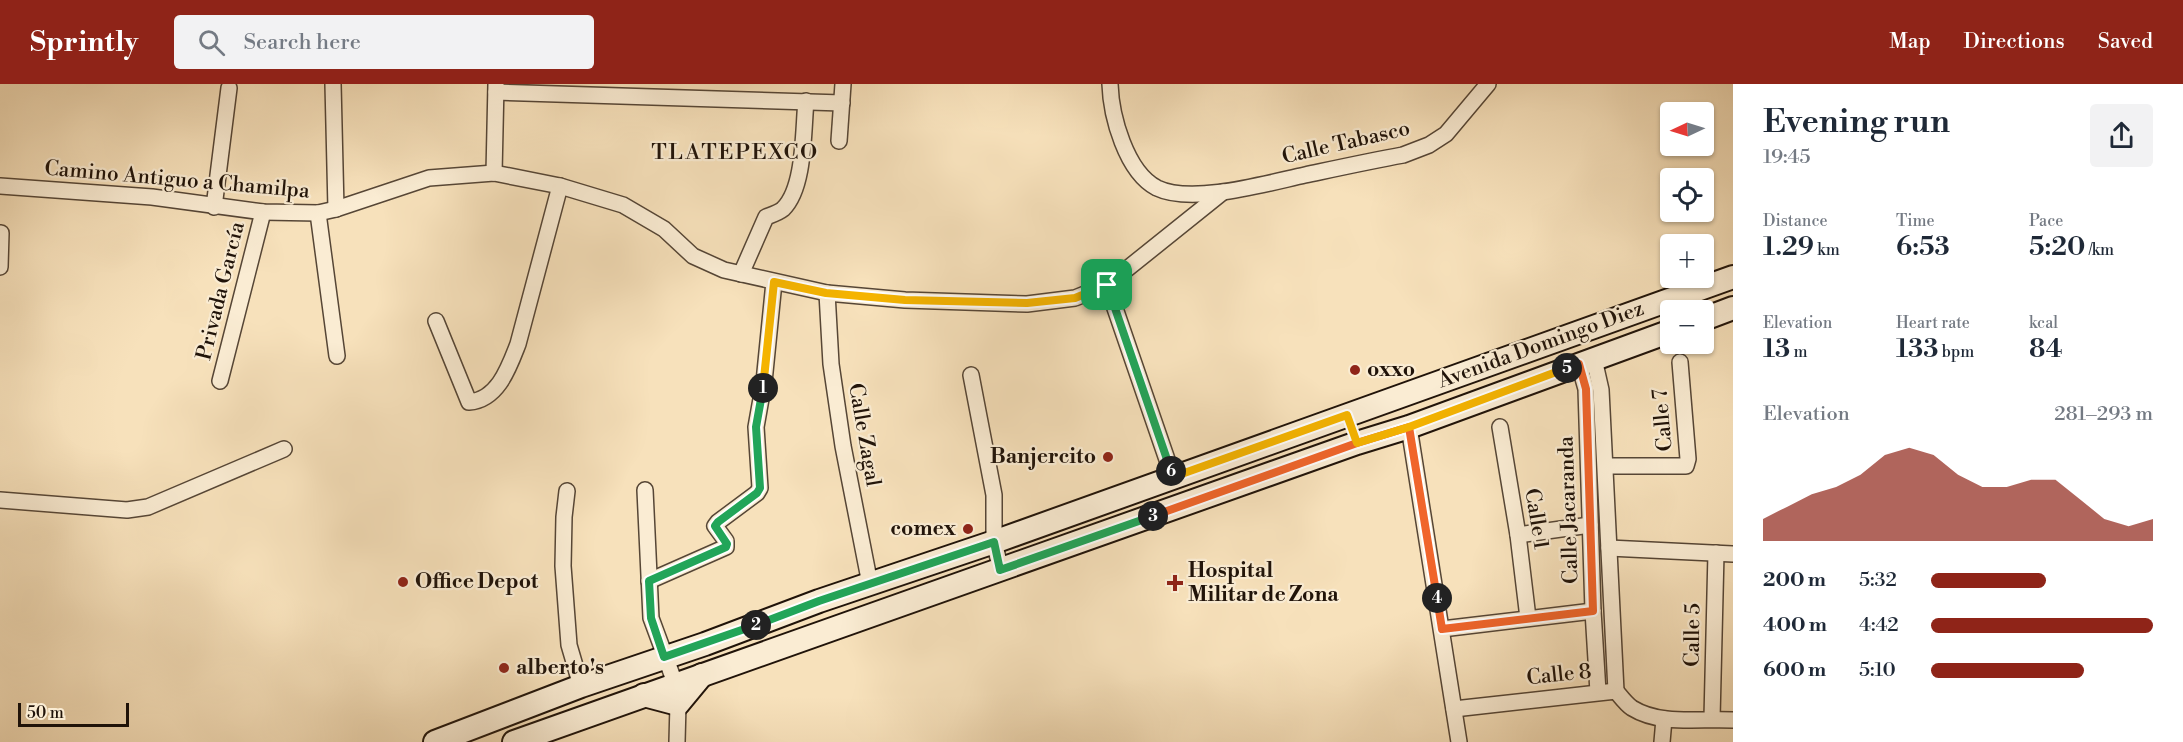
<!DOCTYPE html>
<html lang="en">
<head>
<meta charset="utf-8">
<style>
	:root { --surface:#fff; --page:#f2f2f3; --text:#1f2937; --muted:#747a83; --accent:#8f2418 }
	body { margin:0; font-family:"Libre Bodoni",serif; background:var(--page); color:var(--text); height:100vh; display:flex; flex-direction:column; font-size:22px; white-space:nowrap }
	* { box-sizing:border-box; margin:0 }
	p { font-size:20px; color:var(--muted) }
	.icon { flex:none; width:33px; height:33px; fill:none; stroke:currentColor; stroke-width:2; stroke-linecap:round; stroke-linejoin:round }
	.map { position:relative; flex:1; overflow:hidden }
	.drawer { display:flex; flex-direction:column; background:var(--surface); width:450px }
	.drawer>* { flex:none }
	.needle { width:39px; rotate:266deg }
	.buttons { position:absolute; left:1660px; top:18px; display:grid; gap:12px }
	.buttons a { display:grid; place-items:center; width:54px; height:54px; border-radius:6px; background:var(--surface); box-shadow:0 2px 4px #0004; font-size:30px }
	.scale { position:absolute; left:18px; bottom:15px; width:111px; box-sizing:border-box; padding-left:6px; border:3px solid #201309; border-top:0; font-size:16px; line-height:21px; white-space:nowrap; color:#201309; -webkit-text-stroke:4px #faecd3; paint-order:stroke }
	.pin { position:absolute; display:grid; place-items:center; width:51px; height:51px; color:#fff; margin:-26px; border-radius:12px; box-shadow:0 3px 9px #0006 }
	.km { position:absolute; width:30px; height:30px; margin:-15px; border-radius:50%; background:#222; color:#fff; font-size:16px; line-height:30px; text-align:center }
	.round { display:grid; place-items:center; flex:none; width:63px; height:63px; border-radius:6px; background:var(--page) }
	.headline { display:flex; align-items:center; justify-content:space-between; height:102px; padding:0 30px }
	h1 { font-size:33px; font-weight:600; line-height:45px }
	.figures { display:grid; grid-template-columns:repeat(3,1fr); gap:9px; height:102px; padding:6px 30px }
	.figures div { display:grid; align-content:center }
	.figures b { font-size:26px; font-weight:600 }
	.figures small { font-size:16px; font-weight:400 }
	.figures p { font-size:16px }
	.chart { height:168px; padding:12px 30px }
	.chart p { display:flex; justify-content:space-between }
	.chart svg { width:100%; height:108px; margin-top:6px; fill:var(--accent); opacity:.7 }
	ul { padding:0 30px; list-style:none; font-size:20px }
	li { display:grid; grid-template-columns:96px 72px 1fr; align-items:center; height:45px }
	li i { height:15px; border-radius:8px; background:var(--accent) }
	header { display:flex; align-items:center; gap:36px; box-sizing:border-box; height:84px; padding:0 30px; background:var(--accent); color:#fff }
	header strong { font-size:28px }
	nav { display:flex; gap:33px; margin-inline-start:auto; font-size:21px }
	.search { width:420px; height:54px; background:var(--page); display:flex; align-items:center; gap:15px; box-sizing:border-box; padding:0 21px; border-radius:6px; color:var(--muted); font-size:22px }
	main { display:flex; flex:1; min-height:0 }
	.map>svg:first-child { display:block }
</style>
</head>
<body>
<header>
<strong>Sprintly</strong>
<div class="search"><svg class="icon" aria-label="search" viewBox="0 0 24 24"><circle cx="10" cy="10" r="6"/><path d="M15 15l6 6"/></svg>Search here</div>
<nav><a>Map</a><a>Directions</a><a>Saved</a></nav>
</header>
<main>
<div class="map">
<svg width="1733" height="658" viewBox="0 0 1733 658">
	<rect width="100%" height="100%" fill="#f7e1bb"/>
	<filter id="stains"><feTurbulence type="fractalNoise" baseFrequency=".00333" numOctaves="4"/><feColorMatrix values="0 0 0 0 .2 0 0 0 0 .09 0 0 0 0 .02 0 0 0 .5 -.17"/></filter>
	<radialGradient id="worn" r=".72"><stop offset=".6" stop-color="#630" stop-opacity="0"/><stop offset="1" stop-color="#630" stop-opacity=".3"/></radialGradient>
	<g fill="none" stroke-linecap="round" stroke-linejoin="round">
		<defs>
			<g id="street">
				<path d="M333 0 336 125"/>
				<path d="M1110 0C1111 32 1126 88 1157 104 1192 121 1268 99 1305 91 1338 84 1370 77 1403 71L1429 61 1446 50 1488 0"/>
				<path d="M496 8 842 19"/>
				<path d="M839 57 843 0"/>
				<path d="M494 89 496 0"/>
				<path d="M0 102 152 113 263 128 318 129 336 125 429 94 494 89 560 102 623 121 664 145 693 172 724 186 827 209 905 216 1027 220 1075 214 1107 201 1223 108"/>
				<path d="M214 123 229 4"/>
				<path d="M318 129 337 272"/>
				<path d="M0 183 1 149"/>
				<path d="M741 190 766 133C771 131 778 129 783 125 805 104 803 46 806 17"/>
				<path d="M1107 201 1173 393"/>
				<path d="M827 209 831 280 843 362 870 500"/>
				<path d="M436 237 469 318C498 316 509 283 518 260L560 102"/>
				<path d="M1594 275 1601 306 1616 607"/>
				<path d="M1579 280 1586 305 1593 527 1598 608"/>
				<path d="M971 291 994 411V458L1001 486"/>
				<path d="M220 297 263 128"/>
				<path d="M1409 343 1459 658"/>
				<path d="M1500 343 1518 451 1528 534"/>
				<path d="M1606 382H1686L1688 375 1680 278"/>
				<path d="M645 406 651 534 675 599 678 620 677 658"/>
				<path d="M567 407 564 433 563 482 569 561 581 602"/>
				<path d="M0 416 127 426 148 423 284 365"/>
				<path d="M1518 451 1590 441"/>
				<path d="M1609 464 1733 470"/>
				<path d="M649 497 726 463V457L715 442 718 438 757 409 760 404 756 343 764 298 774 198"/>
				<path d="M1442 545 1593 527"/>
				<path d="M1454 625 1616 607C1621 613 1626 620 1632 624 1661 642 1700 634 1733 636"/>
				<path d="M1712 634 1716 469"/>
				<path d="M1662 658 1664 635"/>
			</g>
			<g id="secondary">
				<path d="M1704 235 1733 224"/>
				<path d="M644 611 678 620 702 591"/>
				<path d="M435 658 581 602 705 560 819 517 994 458 1733 193"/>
				<path d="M514 658 1357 359 1409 343 1671 247"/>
			</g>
		</defs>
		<use href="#street" stroke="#564636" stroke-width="18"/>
		<use href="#secondary" stroke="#201309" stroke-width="26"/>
		<use href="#street" stroke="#faecd3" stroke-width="15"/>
		<use href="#secondary" stroke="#faecd3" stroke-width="22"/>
	</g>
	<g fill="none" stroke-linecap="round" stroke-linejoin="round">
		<defs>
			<path id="split-1" d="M763 304 774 198 826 209 905 216 1027 219 1075 214 1107 201"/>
			<path id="split-2" d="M756 541 664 573 651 534 649 497 726 463 727 460 715 442 718 438 757 409 760 404 756 343 763 304"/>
			<path id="split-3" d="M756 541 819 517 994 458 1000 486 1153 432"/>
			<path id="split-4" d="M1153 432 1357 359 1409 343 1437 514"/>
			<path id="split-5" d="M1437 514 1442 545 1593 527 1586 305 1579 280 1567 284"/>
			<path id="split-6" d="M1171 387 1173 393 1347 331 1357 359 1409 343 1567 284"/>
			<path id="split-7" d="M1107 201 1171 387"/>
		</defs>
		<use href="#split-1" stroke="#fff" stroke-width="12"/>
		<use href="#split-2" stroke="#fff" stroke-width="12"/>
		<use href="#split-3" stroke="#fff" stroke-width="12"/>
		<use href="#split-4" stroke="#fff" stroke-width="12"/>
		<use href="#split-5" stroke="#fff" stroke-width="12"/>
		<use href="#split-6" stroke="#fff" stroke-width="12"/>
		<use href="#split-7" stroke="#fff" stroke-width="12"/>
		<use href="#split-1" stroke="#f5b400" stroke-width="8"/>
		<use href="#split-2" stroke="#22a559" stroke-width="8"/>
		<use href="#split-3" stroke="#22a559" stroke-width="8"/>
		<use href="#split-4" stroke="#f0652b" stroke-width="8"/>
		<use href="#split-5" stroke="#f0652b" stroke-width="8"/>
		<use href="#split-6" stroke="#f5b400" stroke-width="8"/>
		<use href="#split-7" stroke="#22a559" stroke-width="8"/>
	</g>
	<g fill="#8f2418" stroke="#faecd3" stroke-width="2">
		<circle cx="1355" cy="286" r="6"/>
		<circle cx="1108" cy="373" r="6"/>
		<circle cx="968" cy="445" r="6"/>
		<circle cx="403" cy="498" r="6"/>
		<path d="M1172 490h6v6h6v6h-6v6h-6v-6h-6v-6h6z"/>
		<circle cx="504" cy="584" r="6"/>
	</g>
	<g text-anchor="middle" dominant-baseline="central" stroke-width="4.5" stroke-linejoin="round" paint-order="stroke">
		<g font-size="21" fill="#201309" stroke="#faecd3">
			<text transform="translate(1346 59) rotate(-13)">Calle Tabasco</text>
			<text transform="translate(177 96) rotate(5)">Camino Antiguo a Chamilpa</text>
			<text transform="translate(221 207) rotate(-76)">Privada García</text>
			<text transform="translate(1541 261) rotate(-20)">Avenida Domingo Diez</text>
			<text transform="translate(1663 336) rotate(-95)">Calle 7</text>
			<text transform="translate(864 351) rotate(80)">Calle Zagal</text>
			<text transform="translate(1569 426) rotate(-92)">Calle Jacaranda</text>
			<text transform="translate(1536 435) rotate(81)">Calle 1</text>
			<text transform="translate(1693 551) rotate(-89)">Calle 5</text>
			<text transform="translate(1559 591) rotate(-6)">Calle 8</text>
		</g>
		<g font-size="21" font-weight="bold" fill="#201309" stroke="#faecd3" text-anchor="start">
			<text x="1367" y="286">oxxo</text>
			<text x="1096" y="373" text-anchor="end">Banjercito</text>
			<text x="956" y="445" text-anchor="end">comex</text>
			<text x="1188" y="487">Hospital<tspan x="1188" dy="24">Militar de Zona</tspan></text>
			<text x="415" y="498">Office Depot</text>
			<text x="516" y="584">alberto's</text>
		</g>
		<g font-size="22" letter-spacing="1.5" fill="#201309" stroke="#faecd3">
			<text x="735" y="68">TLATEPEXCO</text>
		</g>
	</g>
	<rect width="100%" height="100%" filter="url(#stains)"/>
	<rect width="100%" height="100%" fill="url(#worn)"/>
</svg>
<div class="buttons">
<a><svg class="needle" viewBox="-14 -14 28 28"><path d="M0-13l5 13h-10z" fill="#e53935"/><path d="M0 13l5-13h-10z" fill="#747a83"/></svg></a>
<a><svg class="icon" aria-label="locate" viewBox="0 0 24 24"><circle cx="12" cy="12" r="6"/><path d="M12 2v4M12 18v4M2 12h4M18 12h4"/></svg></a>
<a>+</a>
<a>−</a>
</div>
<div class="scale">50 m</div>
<div class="pin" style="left:1107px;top:201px;background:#1e9e55"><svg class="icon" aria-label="arrive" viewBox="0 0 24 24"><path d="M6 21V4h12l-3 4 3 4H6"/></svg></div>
<b class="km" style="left:763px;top:304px">1</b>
<b class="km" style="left:756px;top:541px">2</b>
<b class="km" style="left:1153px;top:432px">3</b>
<b class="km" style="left:1437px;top:514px">4</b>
<b class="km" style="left:1567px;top:284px">5</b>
<b class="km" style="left:1171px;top:387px">6</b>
</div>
<section class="drawer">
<div class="headline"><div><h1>Evening run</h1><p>19:45</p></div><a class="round"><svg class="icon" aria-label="share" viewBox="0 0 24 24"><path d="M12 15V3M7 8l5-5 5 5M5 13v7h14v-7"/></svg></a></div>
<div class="figures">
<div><p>Distance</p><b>1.29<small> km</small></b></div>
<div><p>Time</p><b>6:53</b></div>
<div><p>Pace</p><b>5:20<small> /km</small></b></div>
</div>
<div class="figures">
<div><p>Elevation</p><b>13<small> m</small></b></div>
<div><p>Heart rate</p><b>133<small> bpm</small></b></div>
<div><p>kcal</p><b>84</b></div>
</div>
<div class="chart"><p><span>Elevation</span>281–293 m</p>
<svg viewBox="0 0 160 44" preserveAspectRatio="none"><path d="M0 44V35L10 30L20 25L30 22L40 17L50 9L60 6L70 9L80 17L90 22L100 22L110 19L120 19L130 27L140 35L150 38L160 35V44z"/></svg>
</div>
<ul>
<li><b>200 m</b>5:32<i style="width:52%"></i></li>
<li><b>400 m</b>4:42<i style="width:100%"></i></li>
<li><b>600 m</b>5:10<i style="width:69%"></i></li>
</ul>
</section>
</main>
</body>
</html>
